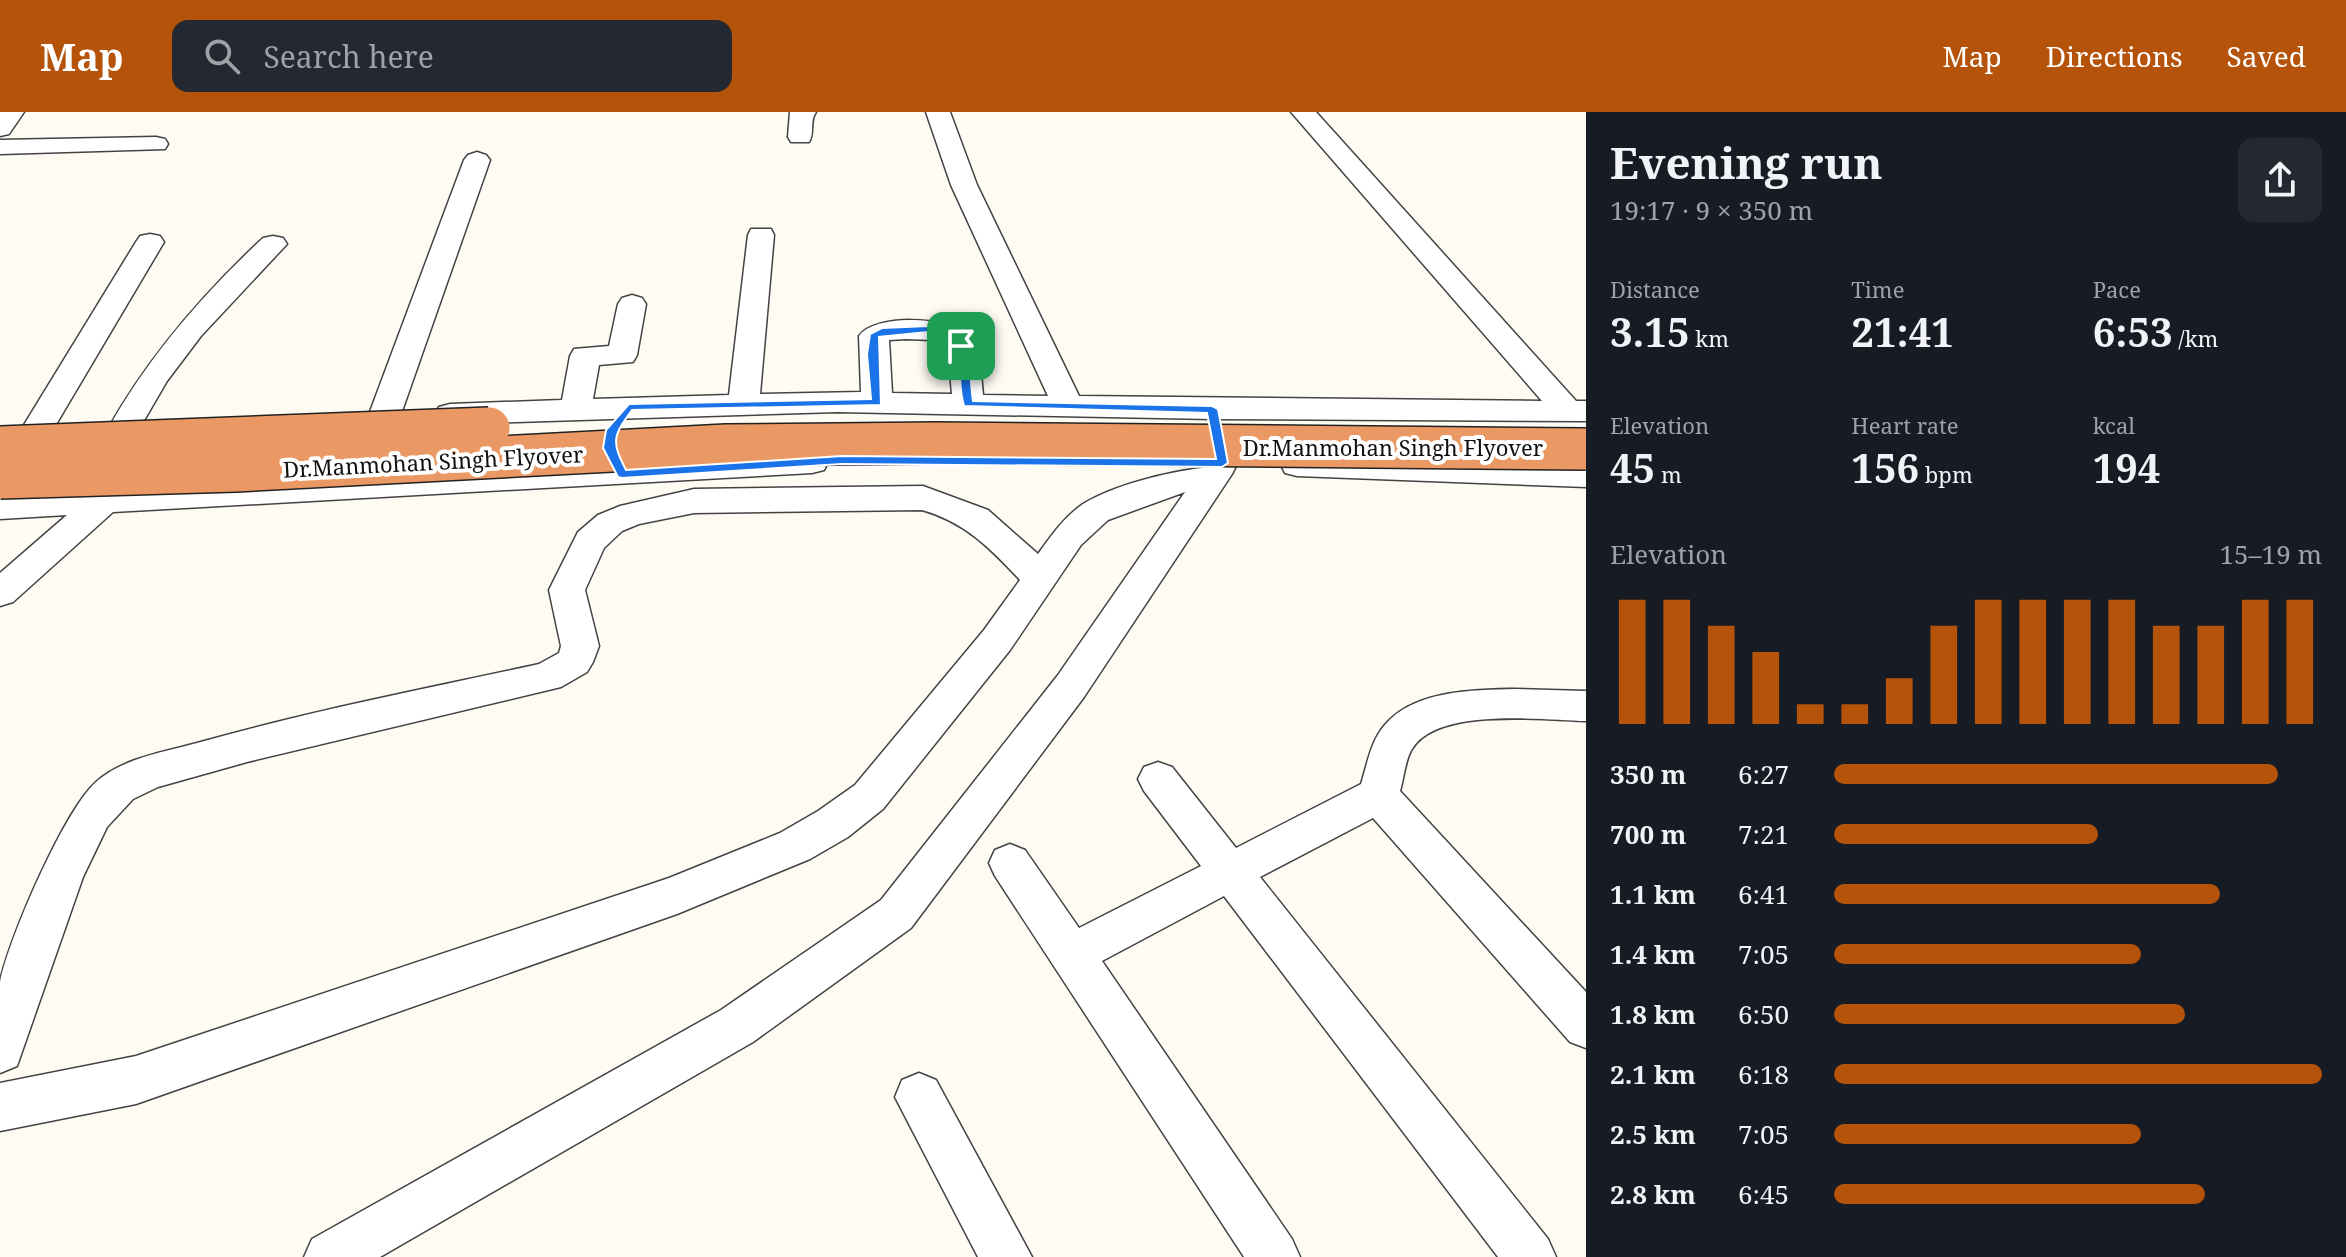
<!DOCTYPE html>
<html lang="en">
<head>
<meta charset="utf-8">
<style>
	:root { --surface:#171b24; --page:#242831; --text:#f1f3f6; --muted:#9ea1a6; --accent:#b45309 }
	body { margin:0; font-family:"Noto Serif",serif; background:var(--page); color:var(--text); height:100vh; display:flex; flex-direction:column; font-size:30px; white-space:nowrap }
	* { box-sizing:border-box; margin:0 }
	p { font-size:26px; color:var(--muted) }
	.icon { flex:none; width:44px; height:44px; fill:none; stroke:currentColor; stroke-width:2; stroke-linecap:round; stroke-linejoin:round }
	.map { position:relative; flex:1; overflow:hidden }
	.sheet { display:flex; flex-direction:column; background:var(--surface); width:760px }
	.sheet>* { flex:none }
	.pin { position:absolute; display:grid; place-items:center; width:68px; height:68px; color:#fff; margin:-34px; border-radius:16px; box-shadow:0 4px 12px #0006 }
	.round { display:grid; place-items:center; flex:none; width:84px; height:84px; border-radius:16px; background:var(--page) }
	.overview { display:flex; align-items:center; justify-content:space-between; height:136px; padding:0 24px }
	h1 { font-size:44px; font-weight:700; line-height:60px }
	.stats { display:grid; grid-template-columns:repeat(3,1fr); gap:12px; height:136px; padding:8px 24px }
	.stats div { display:grid; align-content:center }
	.stats b { font-size:40px; font-weight:700 }
	.stats small { font-size:22px; font-weight:400 }
	.stats p { font-size:22px }
	.chart { height:224px; padding:16px 24px }
	.chart p { display:flex; justify-content:space-between }
	.chart svg { width:100%; height:144px; margin-top:8px; stroke:var(--accent); stroke-width:6 }
	ul { padding:0 24px; list-style:none; font-size:26px }
	li { display:grid; grid-template-columns:128px 96px 1fr; align-items:center; height:60px }
	li i { height:20px; border-radius:10px; background:var(--accent) }
	header { display:flex; align-items:center; gap:48px; box-sizing:border-box; height:112px; padding:0 40px; background:var(--accent); color:#fff }
	header strong { font-size:38px }
	nav { display:flex; gap:44px; margin-inline-start:auto; font-size:28px }
	.search { width:560px; height:72px; background:var(--page); display:flex; align-items:center; gap:20px; box-sizing:border-box; padding:0 28px; border-radius:16px; color:var(--muted); font-size:30px }
	main { display:flex; flex:1; min-height:0 }
	.map>svg:first-child { display:block }
</style>
</head>
<body>
<header>
<strong>Map</strong>
<div class="search"><svg class="icon" aria-label="search" viewBox="0 0 24 24"><circle cx="10" cy="10" r="6"/><path d="M15 15l6 6"/></svg>Search here</div>
<nav><a>Map</a><a>Directions</a><a>Saved</a></nav>
</header>
<main>
<div class="map">
<svg width="1586" height="1145" viewBox="0 0 1586 1145">
	<rect width="100%" height="100%" fill="#fefbf3"/>
	<g fill="none" stroke-linecap="round" stroke-linejoin="round">
		<defs>
			<g id="minor">
				<path d="M0 0H24L9 22 0 24Z"/>
				<path d="M790 0H816C809 10 815 21 809 30H791L788 25Z"/>
				<path d="M926 0H950L977 73 1079 284 1542 289 1291 0H1316L1576 289H1586V309L1212 307 837 300 450 312 439 309 434 302 439 295 450 292 562 288 570 244 574 237 609 234 618 192 622 186 632 183 642 186 646 192 637 243 633 250 599 253 593 287 729 283 748 123 751 117H771L774 123 760 282 861 280 859 224C874 202 948 204 966 223 981 239 981 262 983 283L1048 284 951 73ZM906 227 932 228 944 235 949 250 952 282 892 281 889 228Z"/>
				<path d="M156 25 165 27 168 32 165 37 0 42V28Z"/>
				<path d="M477 40 486 43 490 48 400 305 395 312 384 315 373 312 368 305 464 48 468 43Z"/>
				<path d="M150 122 160 124 164 130 51 321 46 328 35 332 24 328 19 321 136 130 140 124Z"/>
				<path d="M273 124 283 126 287 132 201 224 167 269 135 324 124 327 113 324 108 317C149 244 202 183 263 126Z"/>
				<path d="M812 339 824 342 828 350 824 358 812 361 113 400 13 490 0 494V461L67 403 0 407V383L96 378 108 374 117 377Z"/>
				<path d="M1297 342 1586 353V375L1297 364 1285 361 1281 353 1285 345Z"/>
				<path d="M1220 343 1232 346 1236 354 1232 362 1084 585 911 816 753 930 380 1145H304L312 1127 721 898 881 788 1058 563 1185 380 1108 408 1081 433 1010 538 883 697 848 725 810 747 677 802 136 992 0 1019V971L136 944 669 766 780 721 818 699 855 673 984 518 1020 468C990 436 965 410 922 398L694 401 639 412 622 419 604 436 585 478 599 534 593 550 587 560 561 575 247 650 158 675 133 687 107 715 83 765 17 954 0 961C0 932 0 898 0 870 9 826 64 699 96 670 123 646 164 640 197 631 310 599 425 577 539 552L559 541 561 534 549 478 578 420 598 403 620 394 694 377 923 374 988 398 1038 442C1051 424 1064 405 1083 392 1114 373 1167 360 1202 356L1208 346Z"/>
				<path d="M1514 577 1586 579V609C1544 608 1437 595 1412 637 1405 648 1404 666 1400 679L1586 880V936L1570 930 1373 706 1260 765 1548 1127 1556 1145H1498L1224 784 1102 849 1292 1127 1300 1145H1244L995 764 989 751 995 738 1010 732 1025 738 1079 816 1201 754 1144 679 1138 667 1144 655 1158 650 1172 655 1236 736 1361 672C1367 653 1371 629 1384 614 1413 578 1473 578 1514 577Z"/>
				<path d="M919 961 936 968 1032 1145H978L895 985 902 968Z"/>
			</g>
		</defs>
		<use href="#minor" stroke="#434343" stroke-width="3"/>
		<use href="#minor" fill="#fff" fill-rule="evenodd"/>
		<defs>
			<g id="highway-bridge">
				<path d="M0 335 489 316"/>
				<path d="M0 366 236 359 726 333 937 331 1586 337"/>
			</g>
		</defs>
		<use href="#highway-bridge" stroke="#212121" stroke-width="44" stroke-linecap="butt"/>
		<use href="#highway-bridge" stroke="#ea9965" stroke-width="41"/>
	</g>
	<path fill="#1a73e8" stroke="#fff" stroke-width="2" fill-rule="evenodd" d="M928 214C977 223 967 246 973 289L1212 294 1218 297 1228 351 1222 355 842 352 622 366 618 365 603 336 606 318 629 292 871 287 867 242 870 222 882 216ZM928 220C971 228 954 262 964 294L1207 301 1216 347 842 344 626 358C611 329 613 324 632 298L881 293 879 225Z"/>
	<g text-anchor="middle" dominant-baseline="central" stroke-width="8" stroke-linejoin="round" paint-order="stroke">
		<g font-size="22" fill="#101010" stroke="#fff">
			<text x="1393" y="335">Dr.Manmohan Singh Flyover</text>
			<text transform="translate(433 349) rotate(-3)">Dr.Manmohan Singh Flyover</text>
		</g>
	</g>
</svg>
<div class="pin" style="left:961px;top:234px;background:#1e9e55"><svg class="icon" aria-label="arrive" viewBox="0 0 24 24"><path d="M6 21V4h12l-3 4 3 4H6"/></svg></div>
</div>
<section class="sheet">
<div class="overview"><div><h1>Evening run</h1><p>19:17 · 9 × 350 m</p></div><a class="round"><svg class="icon" aria-label="share" viewBox="0 0 24 24"><path d="M12 15V3M7 8l5-5 5 5M5 13v7h14v-7"/></svg></a></div>
<div class="stats">
<div><p>Distance</p><b>3.15<small> km</small></b></div>
<div><p>Time</p><b>21:41</b></div>
<div><p>Pace</p><b>6:53<small> /km</small></b></div>
</div>
<div class="stats">
<div><p>Elevation</p><b>45<small> m</small></b></div>
<div><p>Heart rate</p><b>156<small> bpm</small></b></div>
<div><p>kcal</p><b>194</b></div>
</div>
<div class="chart"><p><span>Elevation</span>15–19 m</p>
<svg viewBox="0 0 160 44" preserveAspectRatio="none"><path d="M5 44V6M15 44V6M25 44V14M35 44V22M45 44V38M55 44V38M65 44V30M75 44V14M85 44V6M95 44V6M105 44V6M115 44V6M125 44V14M135 44V14M145 44V6M155 44V6"/></svg>
</div>
<ul>
<li><b>350 m</b>6:27<i style="width:91%"></i></li>
<li><b>700 m</b>7:21<i style="width:54%"></i></li>
<li><b>1.1 km</b>6:41<i style="width:79%"></i></li>
<li><b>1.4 km</b>7:05<i style="width:63%"></i></li>
<li><b>1.8 km</b>6:50<i style="width:72%"></i></li>
<li><b>2.1 km</b>6:18<i style="width:100%"></i></li>
<li><b>2.5 km</b>7:05<i style="width:63%"></i></li>
<li><b>2.8 km</b>6:45<i style="width:76%"></i></li>
</ul>
</section>
</main>
</body>
</html>
